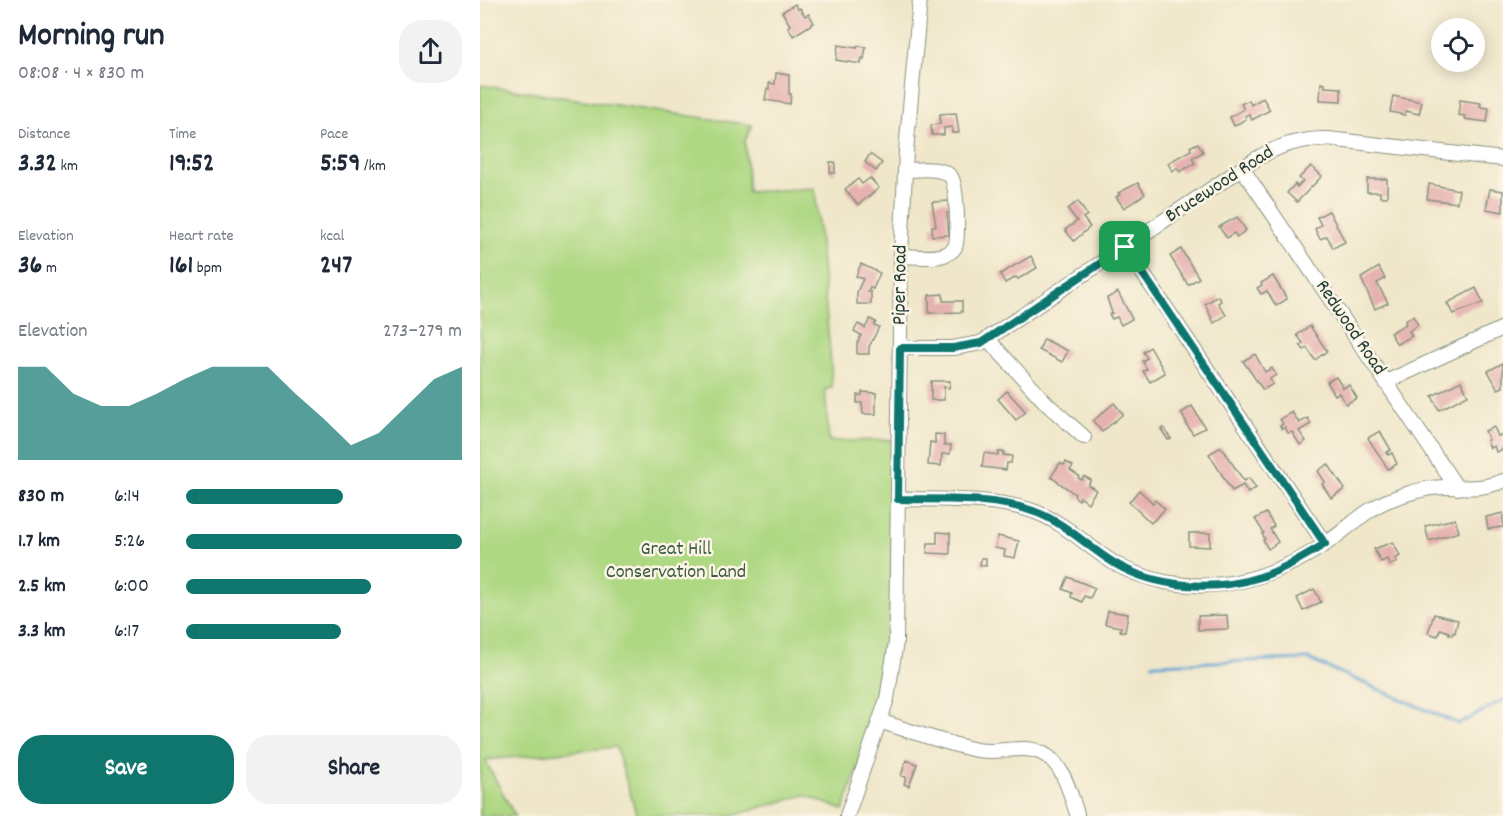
<!DOCTYPE html>
<html lang="en">
<head>
<meta charset="utf-8">
<style>
	:root { --surface:#fff; --page:#f2f2f3; --text:#1f2937; --muted:#747a83; --accent:#0f766e }
	body { margin:0; font-family:Dekko,sans-serif; background:var(--page); color:var(--text); height:100vh; display:flex; flex-direction:column; font-size:22px; white-space:nowrap }
	* { box-sizing:border-box; margin:0 }
	p { font-size:20px; color:var(--muted) }
	.icon { flex:none; width:33px; height:33px; fill:none; stroke:currentColor; stroke-width:2; stroke-linecap:round; stroke-linejoin:round }
	.map { position:relative; flex:1; overflow:hidden }
	.side { display:flex; flex-direction:column; background:var(--surface); width:480px }
	.side>* { flex:none }
	.fabs { position:absolute; left:951px; top:18px; display:grid; gap:12px }
	.fabs a { display:grid; place-items:center; width:54px; height:54px; border-radius:50%; background:var(--surface); box-shadow:0 3px 15px #0003; font-size:30px }
	.pin { position:absolute; display:grid; place-items:center; width:51px; height:51px; color:#fff; margin:-26px; border-radius:12px; box-shadow:0 3px 9px #0006 }
	.round { display:grid; place-items:center; flex:none; width:63px; height:63px; border-radius:24px; background:var(--page) }
	.summary { display:flex; align-items:center; justify-content:space-between; height:102px; padding:0 18px }
	h1 { font-size:33px; font-weight:700; line-height:45px }
	.figures { display:grid; grid-template-columns:repeat(3,1fr); gap:9px; height:102px; padding:6px 18px }
	.figures div { display:grid; align-content:center }
	.figures b { font-size:26px; font-weight:700 }
	.figures small { font-size:16px; font-weight:400 }
	.figures p { font-size:16px }
	.chart { height:168px; padding:12px 18px }
	.chart p { display:flex; justify-content:space-between }
	.chart svg { width:100%; height:108px; margin-top:6px; fill:var(--accent); opacity:.7 }
	.primary-button { display:flex; gap:12px; margin-top:auto; padding:12px 18px }
	.primary-button a { flex:1; height:69px; border-radius:24px; background:var(--accent); color:#fff; font-size:24px; font-weight:700; line-height:69px; text-align:center }
	.primary-button a+a { background:var(--page); color:var(--text) }
	ul { padding:0 18px; list-style:none; font-size:20px }
	li { display:grid; grid-template-columns:96px 72px 1fr; align-items:center; height:45px }
	li i { height:15px; border-radius:8px; background:var(--accent) }
	main { display:flex; flex:1; min-height:0 }
	.map>svg:first-child { display:block }
</style>
</head>
<body>
<main>
<section class="side">
<div class="summary"><div><h1>Morning run</h1><p>08:08 · 4 × 830 m</p></div><a class="round"><svg class="icon" aria-label="share" viewBox="0 0 24 24"><path d="M12 15V3M7 8l5-5 5 5M5 13v7h14v-7"/></svg></a></div>
<div class="figures">
<div><p>Distance</p><b>3.32<small> km</small></b></div>
<div><p>Time</p><b>19:52</b></div>
<div><p>Pace</p><b>5:59<small> /km</small></b></div>
</div>
<div class="figures">
<div><p>Elevation</p><b>36<small> m</small></b></div>
<div><p>Heart rate</p><b>161<small> bpm</small></b></div>
<div><p>kcal</p><b>247</b></div>
</div>
<div class="chart"><p><span>Elevation</span>273–279 m</p>
<svg viewBox="0 0 160 44" preserveAspectRatio="none"><path d="M0 44V6L10 6L20 17L30 22L40 22L50 17L60 11L70 6L80 6L90 6L100 17L110 27L120 38L130 33L140 22L150 11L160 6V44z"/></svg>
</div>
<ul>
<li><b>830 m</b>6:14<i style="width:57%"></i></li>
<li><b>1.7 km</b>5:26<i style="width:100%"></i></li>
<li><b>2.5 km</b>6:00<i style="width:67%"></i></li>
<li><b>3.3 km</b>6:17<i style="width:56%"></i></li>
</ul>
<div class="primary-button"><a>Save</a><a>Share</a></div>
</section>
<div class="map">
<svg width="1023" height="816" viewBox="0 0 1023 816">
	<rect width="100%" height="100%" fill="#fcf5e5"/>
	<filter id="ink" filterUnits="userSpaceOnUse"><feTurbulence type="fractalNoise" baseFrequency=".0167" numOctaves="2"/><feDisplacementMap in="SourceGraphic" scale="12" xChannelSelector="R" yChannelSelector="G"/><feConvolveMatrix kernelMatrix="1 2 1 2 8 2 1 2 1" color-interpolation-filters="sRGB"/></filter>
	<filter id="wash" filterUnits="userSpaceOnUse"><feTurbulence type="fractalNoise" baseFrequency=".008" numOctaves="4" result="noise"/><feDisplacementMap in="SourceGraphic" scale="24" xChannelSelector="R" yChannelSelector="G"/><feGaussianBlur stdDeviation="1.35" result="paint"/><feColorMatrix in="noise" values="0 0 0 0 0 0 0 0 0 0 0 0 0 0 0 0 0 1.4 0 .05"/><feComposite in="paint" operator="in"/></filter>
	<g filter="url(#wash)">
		<rect width="100%" height="100%" fill="#f0e7ca"/>
		<path fill="#afd883" stroke="#678a5c" stroke-width="1.5" d="M0 85 272 125 265 141 268 192 335 188 351 364 352 388 345 389 349 441 413 440 410 654 403 697 363 810 325 795 251 816H157L136 747 5 760 35 816H0Z"/>
		<g fill="none" stroke-linecap="round" stroke-linejoin="round">
			<path stroke="#5da0d1" stroke-width="3" d="M672 664 828 659 979 724 1023 700"/>
		</g>
		<g id="blocks">
			<g fill="#e6b2b0">
				<path d="M315 4 318 9 320 8 325 16 329 14 334 23 313 36 308 27 310 25 302 12Z"/>
				<path d="M358 45 377 48V46L386 47 384 59 382 58 381 64 356 60Z"/>
				<path d="M296 73 309 75V94H311L310 104 285 100 287 88 289 89V83L295 84Z"/>
				<path d="M841 83 845 84V87L861 88V101L840 100Z"/>
				<path d="M913 96 942 102 939 114 926 111 925 115 910 112Z"/>
				<path d="M783 98 790 110 772 120 769 114 765 116 766 119 754 126 750 117 764 109 761 104 769 100 771 105Z"/>
				<path d="M980 100 1001 103 1000 107 1009 108 1007 122 984 119 985 116 978 115Z"/>
				<path d="M476 113 479 133H472V127L464 128V135H452L451 125 460 124V114Z"/>
				<path d="M718 143 723 152 712 158 715 163 700 172 697 168 692 171 688 163 711 150 710 147Z"/>
				<path d="M390 154 402 163 396 171 385 162Z"/>
				<rect x="350" y="162" width="5" height="11"/>
				<path d="M831 166 842 176 817 202 807 193 815 184 817 187 823 181 819 178Z"/>
				<path d="M390 178 399 188 378 205 365 189 378 179 382 184Z"/>
				<path d="M887 179H907V197H900V192H887Z"/>
				<path d="M658 183 665 194 644 208 636 197 640 195 638 193Z"/>
				<path d="M949 184 979 190 977 203 947 199Z"/>
				<path d="M1010 189 1023 191V212L1006 209Z"/>
				<path d="M470 201V213H467L469 235 452 236V226H456L452 202Z"/>
				<path d="M598 201 607 215 603 218 610 227 594 241 585 230 597 221 588 209Z"/>
				<path d="M849 211 865 242 853 248 847 236 840 239 835 229 841 225 837 217Z"/>
				<path d="M757 217 766 230 757 237 754 233 747 238 739 227Z"/>
				<path d="M701 249 719 278 708 285 690 256Z"/>
				<path d="M551 256 557 268 538 279 536 277 525 283 520 274Z"/>
				<path d="M381 264 400 273 393 289 390 288 388 292H391V304H377V292L383 279 376 276Z"/>
				<path d="M899 267 905 279 897 283 908 303 895 309 881 278Z"/>
				<path d="M793 276 807 299 796 306 787 291 781 294 777 288 782 285 781 283Z"/>
				<path d="M996 288 1003 303 973 314 967 303Z"/>
				<path d="M638 292 652 319 641 325 637 317 632 319 629 314 632 313 627 298Z"/>
				<path d="M463 294V301H482V312L449 313V295Z"/>
				<path d="M738 296 741 301 738 303 746 315 734 323 725 304Z"/>
				<path d="M933 316 938 325 929 331 932 336 917 344 910 333 926 324 925 321Z"/>
				<path d="M390 319 396 322 394 325 399 327 389 347V354H377V344L381 335 374 331 378 324 385 328Z"/>
				<path d="M830 326 847 351 835 360 827 348 824 350 820 345 823 343 817 335Z"/>
				<path d="M564 339 588 351 582 362 559 350Z"/>
				<path d="M670 347 685 373 670 382 663 371 667 369 662 361 667 358 663 352Z"/>
				<path d="M775 354 785 372 792 368 796 375 790 379 793 384 783 390 763 361Z"/>
				<path d="M1023 363V387L1018 389 1008 371Z"/>
				<path d="M856 377 863 388 869 385 877 398 866 404 859 393 855 395 847 382Z"/>
				<path d="M451 381H470L469 388 464 387V400H451Z"/>
				<path d="M981 381 988 395 959 410 952 396Z"/>
				<path d="M527 391 546 412 536 420 518 399Z"/>
				<path d="M382 392 396 393V414H383L382 403H377V395H382Z"/>
				<path d="M634 403 643 414 622 432 613 421Z"/>
				<path d="M712 406 725 428 713 434 706 424 707 423 701 413Z"/>
				<path d="M812 412 819 423 828 418 831 424 819 431 826 441 820 445 812 432 808 433 805 427 802 429 800 426 803 424 800 419Z"/>
				<path d="M1014 427 1018 436 1023 434V449L1016 452 1014 446 1010 448 1007 441 1009 440 1005 431Z"/>
				<path d="M684 428 691 439 688 440 681 429Z"/>
				<path d="M900 431 911 450 906 453 908 455 912 453 917 464 908 469 888 438Z"/>
				<path d="M455 434 464 435V445H471L470 454H462L461 466 448 465 450 442 455 443Z"/>
				<path d="M741 447 764 481 769 478 776 488 768 493 763 485 752 491 729 454Z"/>
				<path d="M518 452H524L523 455 532 456 531 463H527L526 470 502 467 504 453 518 455Z"/>
				<path d="M586 462 593 466 590 470 599 476 598 478 602 480 604 476 611 480 608 485 616 490 608 503 600 497 599 500 594 496 595 494 571 477 580 463 584 465Z"/>
				<path d="M848 464 865 489 851 498 842 484 845 482 838 471Z"/>
				<path d="M659 490 673 503 675 500 685 509 671 523 649 502Z"/>
				<path d="M786 513 794 526 790 529 798 542 788 549 783 540 785 539 782 534 784 533 775 519Z"/>
				<path d="M1023 513V527L1008 529 1006 517Z"/>
				<path d="M975 519 979 532 949 541 945 526Z"/>
				<path d="M457 532 470 533V554L447 553 448 543H457Z"/>
				<path d="M709 533H730V547L709 546Z"/>
				<path d="M518 536 539 541 535 558 524 556 525 550 515 548Z"/>
				<path d="M913 542 920 556 915 559 917 562 910 565 907 559 901 562 894 549Z"/>
				<path d="M501 558H506V566L500 565Z"/>
				<path d="M588 577 615 588 610 598 604 596 602 602 591 597 592 593 583 589Z"/>
				<path d="M834 589 841 602 823 611 817 598Z"/>
				<path d="M628 611 648 614 645 632 640 631 641 627 625 624Z"/>
				<path d="M954 614 978 620 975 633 973 632 972 635 969 634V632L960 629 958 636 948 633Z"/>
				<path d="M747 615 748 629 718 630V616Z"/>
				<path d="M426 760 437 764 429 786 424 784 426 777 421 776Z"/>
			</g>
		</g>
	</g>
	<g filter="url(#ink)">
		<use href="#blocks" fill-opacity="0" stroke="#88927f" stroke-width="1.5"/>
		<g fill="none" stroke-linecap="round" stroke-linejoin="round">
			<defs>
				<g id="minor">
					<path d="M762 168 977 488"/>
					<path d="M645 247 845 544"/>
					<path d="M421 256C435 256 456 260 468 253 471 252 473 250 475 247 479 238 477 184 471 177 462 166 438 170 425 170"/>
					<path d="M510 337 513 345 567 404 604 437"/>
					<path d="M420 348H473L501 343 776 159C799 145 821 138 848 139L1023 159"/>
					<path d="M906 382 1023 328"/>
					<path d="M418 499C461 500 517 497 558 513 586 524 608 547 634 563 649 572 667 578 685 582 742 593 796 576 844 545 867 530 886 508 912 499 928 493 947 487 965 487 989 487 999 490 1023 481"/>
					<path d="M399 721C431 731 464 743 497 750 512 753 527 749 543 749 580 749 588 786 597 814"/>
					<path d="M367 816 407 699 416 642 421 256 426 151 440 0"/>
				</g>
			</defs>
			<use href="#minor" stroke="#88927f" stroke-width="16"/>
			<use href="#minor" stroke="#fff" stroke-width="14"/>
		</g>
	</g>
	<g fill="none" stroke-linecap="round" stroke-linejoin="round" filter="url(#ink)">
		<defs>
			<path id="route" d="M645 247 845 544C824 556 803 570 780 577 734 592 676 588 634 563 608 547 586 524 558 513 515 496 463 500 418 499L420 348H473L501 343Z"/>
		</defs>
		<use href="#route" stroke="#fff" stroke-width="12"/>
		<use href="#route" stroke="#0f766e" stroke-width="8"/>
	</g>
	<g text-anchor="middle" dominant-baseline="central" stroke-width="5" stroke-linejoin="round" paint-order="stroke">
		<g font-size="20" fill="#1f3d34" stroke="#fcf5e5">
			<text transform="translate(740 185) rotate(-33)">Brucewood Road</text>
			<text transform="translate(421 285) rotate(-89)">Piper Road</text>
			<text transform="translate(870 328) rotate(56)">Redwood Road</text>
		</g>
		<g font-size="20" fill="#3c5c44" stroke="#fcf5e5">
			<text x="196" y="550">Great Hill<tspan x="196" dy="23">Conservation Land</tspan></text>
		</g>
	</g>
</svg>
<div class="fabs">
<a><svg class="icon" aria-label="locate" viewBox="0 0 24 24"><circle cx="12" cy="12" r="6"/><path d="M12 2v4M12 18v4M2 12h4M18 12h4"/></svg></a>
</div>
<div class="pin" style="left:645px;top:247px;background:#1e9e55"><svg class="icon" aria-label="arrive" viewBox="0 0 24 24"><path d="M6 21V4h12l-3 4 3 4H6"/></svg></div>
</div>
</main>
</body>
</html>
